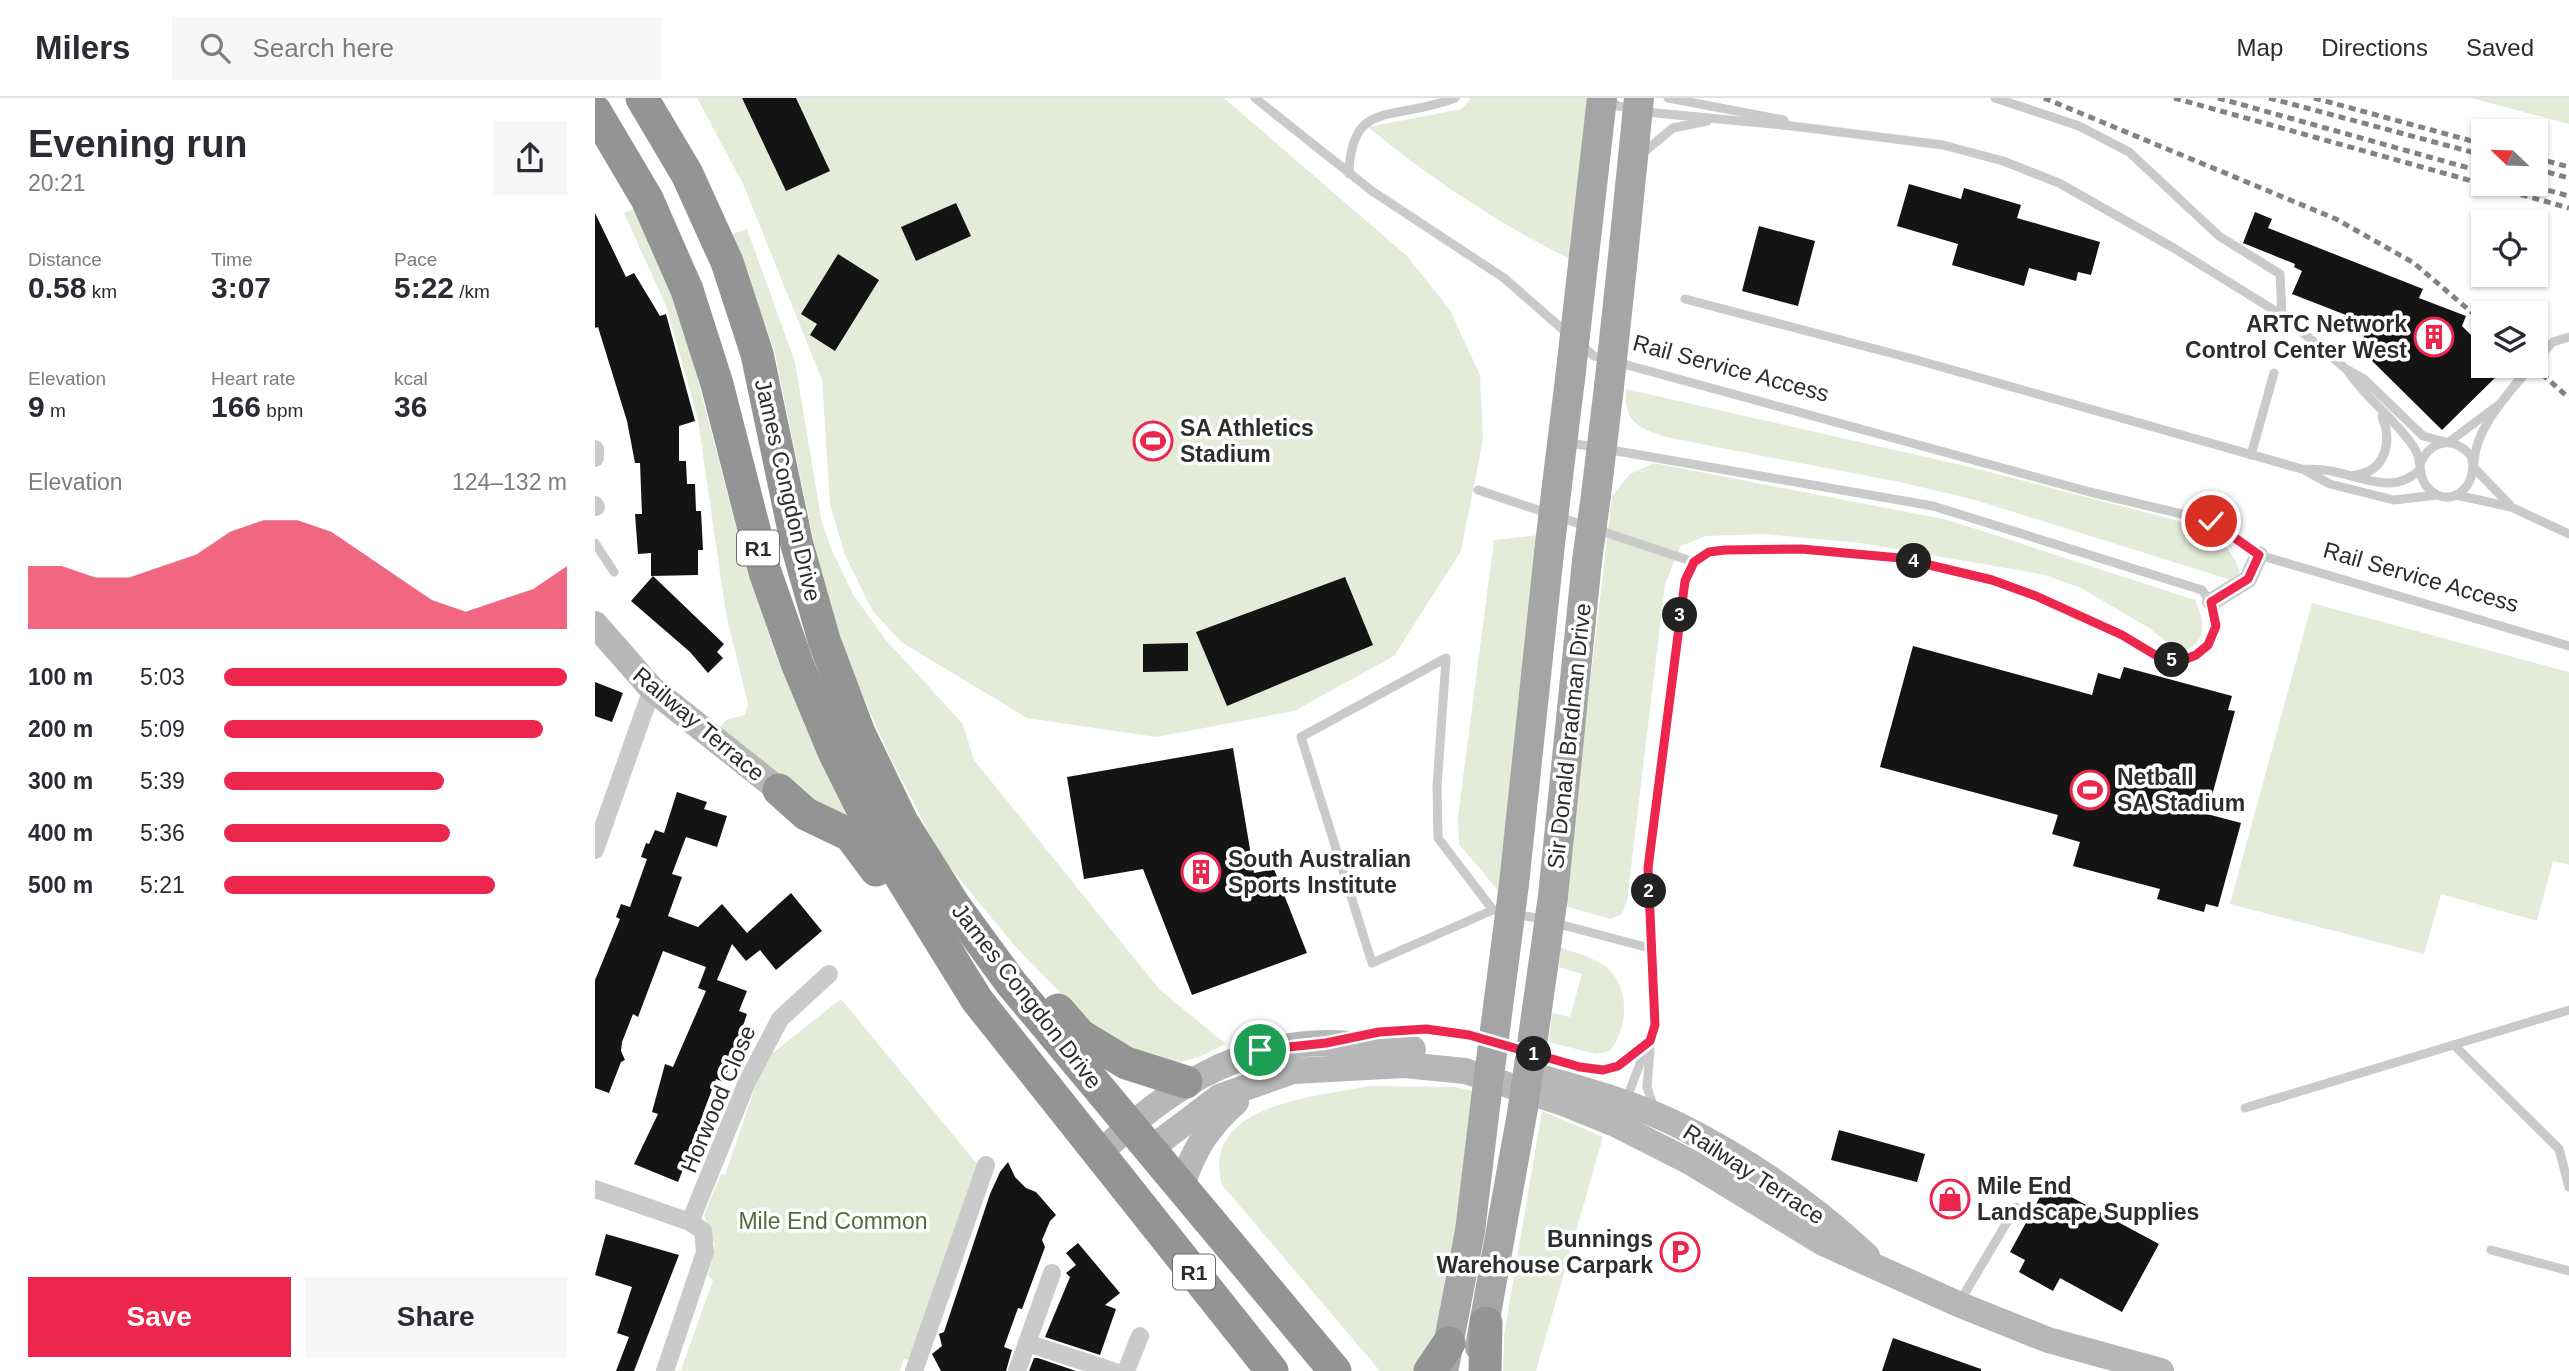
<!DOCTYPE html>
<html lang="en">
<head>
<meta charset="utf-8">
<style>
	:root { --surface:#fff; --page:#f7f7f7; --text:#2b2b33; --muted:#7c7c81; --line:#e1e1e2; --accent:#ec264c }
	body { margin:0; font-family:Arial,sans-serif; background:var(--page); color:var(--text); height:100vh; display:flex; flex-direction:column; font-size:26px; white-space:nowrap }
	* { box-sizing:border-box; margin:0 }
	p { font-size:23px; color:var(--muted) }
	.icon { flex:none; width:38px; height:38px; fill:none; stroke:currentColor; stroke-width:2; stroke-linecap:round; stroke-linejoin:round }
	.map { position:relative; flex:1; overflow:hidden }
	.side { display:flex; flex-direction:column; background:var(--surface); width:595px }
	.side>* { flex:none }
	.needle { width:46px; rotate:293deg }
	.buttons { position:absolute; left:1876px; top:21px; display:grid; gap:14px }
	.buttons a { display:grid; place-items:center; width:77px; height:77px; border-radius:0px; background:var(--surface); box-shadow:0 2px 5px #0004; font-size:35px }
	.pin { position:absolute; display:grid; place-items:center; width:60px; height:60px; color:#fff; margin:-30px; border:4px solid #fff; border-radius:50%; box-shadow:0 2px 7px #0007 }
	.km { position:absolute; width:35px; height:35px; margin:-18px; border-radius:50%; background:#222; color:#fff; font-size:19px; line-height:35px; text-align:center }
	.round { display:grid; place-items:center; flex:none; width:74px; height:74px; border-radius:0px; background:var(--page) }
	.summary { display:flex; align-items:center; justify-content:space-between; height:119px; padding:0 28px }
	h1 { font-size:38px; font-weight:800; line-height:52px }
	.metrics { display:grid; grid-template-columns:repeat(3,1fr); gap:10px; height:119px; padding:7px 28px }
	.metrics div { display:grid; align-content:center }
	.metrics b { font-size:30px; font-weight:800 }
	.metrics small { font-size:19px; font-weight:400 }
	.metrics p { font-size:19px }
	.chart { height:196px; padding:14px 28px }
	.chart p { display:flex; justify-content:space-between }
	.chart svg { width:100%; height:126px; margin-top:7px; fill:var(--accent); opacity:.7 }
	.cta { display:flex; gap:14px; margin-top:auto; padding:14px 28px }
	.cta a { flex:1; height:80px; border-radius:0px; background:var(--accent); color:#fff; font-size:28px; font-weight:800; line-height:80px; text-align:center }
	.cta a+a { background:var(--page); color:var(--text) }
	ul { padding:0 28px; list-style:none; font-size:23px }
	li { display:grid; grid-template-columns:112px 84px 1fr; align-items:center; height:52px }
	li i { height:18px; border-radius:9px; background:var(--accent) }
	header { display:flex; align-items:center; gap:42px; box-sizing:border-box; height:98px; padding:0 35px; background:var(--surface); border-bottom:2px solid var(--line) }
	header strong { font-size:33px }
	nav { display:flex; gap:38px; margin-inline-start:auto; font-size:24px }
	.search { width:490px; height:63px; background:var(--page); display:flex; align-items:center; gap:18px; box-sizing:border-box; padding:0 24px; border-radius:0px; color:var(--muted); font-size:26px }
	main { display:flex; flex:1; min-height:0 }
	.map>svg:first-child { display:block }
</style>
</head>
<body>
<header>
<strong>Milers</strong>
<div class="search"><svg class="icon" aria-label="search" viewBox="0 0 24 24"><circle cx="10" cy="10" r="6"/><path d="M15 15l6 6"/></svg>Search here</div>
<nav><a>Map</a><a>Directions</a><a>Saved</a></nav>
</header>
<main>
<section class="side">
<div class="summary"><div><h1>Evening run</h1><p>20:21</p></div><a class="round"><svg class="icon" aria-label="share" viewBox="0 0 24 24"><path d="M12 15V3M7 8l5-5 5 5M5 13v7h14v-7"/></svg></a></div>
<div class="metrics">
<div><p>Distance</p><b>0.58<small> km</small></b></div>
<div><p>Time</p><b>3:07</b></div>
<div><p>Pace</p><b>5:22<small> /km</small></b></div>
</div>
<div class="metrics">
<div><p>Elevation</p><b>9<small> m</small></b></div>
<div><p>Heart rate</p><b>166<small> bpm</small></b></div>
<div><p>kcal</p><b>36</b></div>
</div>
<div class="chart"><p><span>Elevation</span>124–132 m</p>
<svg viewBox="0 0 160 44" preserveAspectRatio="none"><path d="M0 44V22L10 22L20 26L30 26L40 22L50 18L60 10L70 6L80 6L90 10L100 18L110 26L120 34L130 38L140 34L150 30L160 22V44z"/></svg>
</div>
<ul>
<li><b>100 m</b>5:03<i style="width:100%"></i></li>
<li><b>200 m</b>5:09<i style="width:93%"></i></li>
<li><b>300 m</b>5:39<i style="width:64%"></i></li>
<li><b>400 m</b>5:36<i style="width:66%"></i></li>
<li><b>500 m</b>5:21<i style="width:79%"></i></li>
</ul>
<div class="cta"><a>Save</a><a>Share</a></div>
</section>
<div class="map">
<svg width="1974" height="1273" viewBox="0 0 1974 1273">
	<rect width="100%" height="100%" fill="#fff"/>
	<g fill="#e5ebd9">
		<path d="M102 0H629L812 158 855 212 885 277 888 342 866 453 799 558 699 613 561 639 432 620 306 544 277 512 250 457 235 406 227 282 148 86Z"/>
		<path d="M876 0H998L979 163C905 127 836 81 773 29L867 11Z"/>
		<path d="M1876 0H1974V26Z"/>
		<path d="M42 109 88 225 151 467 183 563 231 672 258 718 244 727 123 632 131 622 150 617 153 606 131 516 103 322 71 208 29 115Z"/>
		<path d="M152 131 200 264 227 425 238 455 259 498 290 541 368 626 379 662 565 892 631 946 604 959 579 966 546 960 497 928 420 848 347 760 296 661 252 563 225 475 179 251 137 136Z"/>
		<path d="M1031 291 1375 369 1580 422C1611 432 1633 440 1645 474L1636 482 1380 402 1309 385 1075 340C1046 331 1028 326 1031 291Z"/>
		<path d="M1059 365 1353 422 1600 502C1609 521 1613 542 1591 553L1577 548 1554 530 1486 490 1450 477 1266 445 1169 436 1111 438 1086 448 1070 486 1032 803 1027 816 1016 821 969 808 1017 398 1035 376Z"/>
		<path d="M944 437 907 797 864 746 863 718 899 442Z"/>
		<path d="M1717 505 1974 574V767L1958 763 1942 823 1846 796 1829 856 1635 806Z"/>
		<path d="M965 849C980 855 998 859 1011 869 1036 890 1033 930 1015 953L1001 956 954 944 957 915 975 919 987 876 964 869Z"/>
		<path d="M246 901 383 1067 315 1262 309 1261 305 1273H79L86 1272 118 1182 113 1178 120 1147 109 1117 126 1076 130 1077 170 961Z"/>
		<path d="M774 988 860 989 883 994 847 1241 823 1273H785L627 1087C605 1006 720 999 774 988Z"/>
		<path d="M947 1013 1008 1039 941 1273H908L909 1237Z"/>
	</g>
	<g fill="#141414">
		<path d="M147 0H201L235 73 191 93Z"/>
		<path d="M1314 86 1366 101 1369 90 1426 107 1422 120 1505 144 1496 177 1483 174 1481 183 1434 170 1429 188 1357 167 1363 146 1302 128Z"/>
		<path d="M361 105 376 138 321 163 306 129Z"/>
		<path d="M1660 114 1677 121 1673 130 1828 191 1824 200 1871 218 1867 228 1888 249V268H1912L1847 332 1764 250 1774 226 1697 196 1707 173 1699 169 1700 166 1648 145Z"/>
		<path d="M0 115 31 179 39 175 65 218 71 216 100 323 84 328V363H91L92 386H100L101 413H106L108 452H103V477L56 478V455L43 456 40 416H47L45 365H40L32 323 3 229 0 230Z"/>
		<path d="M1164 128 1220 143 1203 208 1147 193Z"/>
		<path d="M243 156 284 182 240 253 215 237 222 226 206 216Z"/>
		<path d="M58 478 129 546 122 554 128 560 113 575 95 554 36 503Z"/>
		<path d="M750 479 778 547 632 608 601 534Z"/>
		<path d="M593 545V573L548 574V546Z"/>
		<path d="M1318 548 1497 597 1503 575 1525 581 1529 569 1637 598 1633 612 1640 613 1612 716 1646 725 1623 809 1611 806 1609 814 1562 801 1565 791 1478 768 1485 744 1457 736 1463 717 1285 669Z"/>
		<path d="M0 584 28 595 17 624 0 618Z"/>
		<path d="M638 650 659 775 679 771 712 855 597 897 548 771 489 781 472 679Z"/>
		<path d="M82 694 112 704 109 711 132 718 122 749 91 739 77 776 87 779 73 818 103 829 127 806 152 835 196 795 227 833 181 872 165 852 151 863 137 846 122 882 152 893 144 913 152 916 129 984 121 981 110 1010 101 1037 104 1039 102 1044 109 1047 102 1063 93 1059 83 1084 39 1066 63 1016 57 1014 70 966 78 969 111 893 103 890 111 869 68 853 43 919 38 916 27 944 26 953 30 962 26 964 14 995 0 990V882L25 821 21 819 26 806 35 809 52 761 46 759 51 745 54 746 60 732 69 735Z"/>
		<path d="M1244 1032 1330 1056 1322 1084 1236 1062Z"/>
		<path d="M413 1064 420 1079 431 1090 441 1094 461 1117 455 1123 447 1142 450 1149 427 1211 423 1210 409 1249 417 1252 411 1273H346L337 1256 347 1248 344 1236 349 1234 395 1096 405 1074Z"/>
		<path d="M1452 1086 1564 1146 1527 1214 1465 1180 1458 1193 1424 1174 1430 1162 1415 1154Z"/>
		<path d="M11 1136 84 1157 39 1273H21L34 1239 22 1235 37 1189 0 1177Z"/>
		<path d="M483 1145 525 1195 510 1207 521 1211 505 1257 450 1239 475 1179 471 1175 481 1167 471 1155Z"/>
		<path d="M1298 1240 1386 1271V1273H1287Z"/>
		<path d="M439 1260H443L481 1273H434Z"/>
	</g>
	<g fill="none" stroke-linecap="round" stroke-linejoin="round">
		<g stroke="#cacaca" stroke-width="9">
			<path d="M660 0 777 93 909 180 973 236"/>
			<path d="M1073 0 1189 22"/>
			<path d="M1400 0 1484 28 1534 54 1624 138 1685 176 1687 217"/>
			<path d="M1011 1 1023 8 1061 15 1197 28 1348 47 1408 63 1464 85 1577 149 1687 217 1751 271 1769 281 1828 338 1851 344"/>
			<path d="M1049 54 1078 30 1112 23"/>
			<path d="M754 76C756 0 798 24 860 0"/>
			<path d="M1090 201 1322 262 1707 371C1718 371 1730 371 1740 374 1770 380 1801 397 1825 371"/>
			<path d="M984 245 999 258 1054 273 1495 394 1616 423 1664 457 1974 548"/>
			<path d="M1941 262 1958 244 1974 239"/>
			<path d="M1752 272C1771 301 1802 322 1820 351 1828 364 1822 380 1834 391 1858 414 1885 384 1876 358 1859 337 1834 342 1825 367"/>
			<path d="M970 344 1338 408 1607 492C1633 525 1613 575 1568 561 1554 556 1540 544 1527 537 1499 522 1469 509 1440 498 1353 464 1263 451 1170 451 1153 451 1129 448 1112 455 1099 462 1096 471 1090 483L1053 770 1060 927 1031 1002"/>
			<path d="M1854 344 1902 308"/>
			<path d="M1656 357 1679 275"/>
			<path d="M1879 364C1881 328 1915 294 1936 268"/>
			<path d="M1880 371 1915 407"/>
			<path d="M1711 373 1735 386 1799 402 1842 397"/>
			<path d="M1760 377C1790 374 1798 344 1787 319"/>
			<path d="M883 392 1099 464"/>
			<path d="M1861 397 1916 409 1974 436"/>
			<path d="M0 445 19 474"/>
			<path d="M898 812 843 740 842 689 851 560 706 639 777 865 898 812 941 820 1058 851"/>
			<path d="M770 937C831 923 887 941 945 958 964 963 988 974 1008 972 1026 970 1041 954 1054 944"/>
			<path d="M1859 947 1964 1051 1974 1089"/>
			<path d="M1055 952 1052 989 1059 1010"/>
			<path d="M1650 1010 1974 912"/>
			<path d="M1896 1152 1974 1173"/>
			<path d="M1364 1205 1421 1109"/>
		</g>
		<g stroke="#cacaca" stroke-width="18">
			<path d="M0 351V360"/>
			<path d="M0 407 1 409"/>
			<path d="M1616 504 1653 481 1664 457"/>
			<path d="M0 752 57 591"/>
			<path d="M0 1091 95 1124 108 1133 110 1154 70 1273"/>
			<path d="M95 1124 152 984 185 921 234 876"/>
			<path d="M432 1245 518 1273"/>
			<path d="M319 1273 391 1067"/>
			<path d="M422 1273 457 1175"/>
			<path d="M531 1273 545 1238"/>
		</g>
		<g stroke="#b7b7b7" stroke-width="26">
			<path d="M0 526 57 591 184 692"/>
			<path d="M941 978C988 991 1039 1005 1083 1027 1151 1061 1217 1106 1272 1158"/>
			<path d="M554 1052 624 999 698 973 810 967 870 973 968 1005 1020 1026 1095 1064 1228 1145 1363 1206 1453 1242 1566 1273"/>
			<path d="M505 1055C570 993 639 946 732 945 760 945 789 949 818 951"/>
			<path d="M587 1088C598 1052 613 1029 641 1004"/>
		</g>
		<g stroke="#a5a5a5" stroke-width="30">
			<path d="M989 158 1007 0"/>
			<path d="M1027 168 1044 0"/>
			<path d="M962 387 975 281"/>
			<path d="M1001 397 1014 289"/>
			<path d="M919 786 954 455"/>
			<path d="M958 798 992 463"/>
			<path d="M885 1249 928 1010"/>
			<path d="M849 1269 875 1133 891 1001"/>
		</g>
		<g stroke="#949494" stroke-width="33">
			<path d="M47 0 92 76 132 164 162 256 202 447 229 542 264 635 307 724 359 807 416 885 740 1273"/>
			<path d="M0 13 52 101 92 192 122 286 170 474 202 565 239 654 283 742 382 902 677 1273"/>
			<path d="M184 692 211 716 255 737 281 772"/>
			<path d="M463 912 485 937 531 965 591 984"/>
			<path d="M835 1273 854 1245"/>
			<path d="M890 1273 891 1225"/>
		</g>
		<g stroke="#828282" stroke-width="5" stroke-dasharray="7 5" stroke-linecap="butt">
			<path d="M1449 0 1741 121 1819 165 1888 224"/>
			<path d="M1579 0 1974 110"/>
			<path d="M1623 0 1888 74"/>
			<path d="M1674 0 1888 57"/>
			<path d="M1719 0 1888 46"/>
			<path d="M1941 60 1974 69"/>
			<path d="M1941 71 1974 80"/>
			<path d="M1930 86 1974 98"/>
			<path d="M1938 268 1974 300"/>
		</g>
		<g stroke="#a5a5a5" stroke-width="30">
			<path d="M975 281 989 158"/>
			<path d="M1014 289 1027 168"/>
			<path d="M954 455 962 387"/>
			<path d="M992 463 1001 397"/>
			<path d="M891 1001 919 786"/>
			<path d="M928 1010 958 798"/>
		</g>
	</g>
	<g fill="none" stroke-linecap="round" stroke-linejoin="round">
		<defs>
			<path id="route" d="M665 952 731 945 784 934 831 931 874 937 985 969 1008 972 1023 968 1055 943 1060 927 1053 770 1090 483 1099 464 1114 454 1130 452 1206 451 1305 460 1397 482 1441 498 1527 537 1567 561 1586 563 1601 557 1613 547 1621 528 1616 504 1653 481 1664 457 1616 423"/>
		</defs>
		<use href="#route" stroke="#fff" stroke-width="14"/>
		<use href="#route" stroke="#ec264c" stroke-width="9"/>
	</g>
	<defs>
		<symbol id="building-ring" viewBox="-11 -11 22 22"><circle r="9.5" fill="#fff" stroke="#ec264c" stroke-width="1.5"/><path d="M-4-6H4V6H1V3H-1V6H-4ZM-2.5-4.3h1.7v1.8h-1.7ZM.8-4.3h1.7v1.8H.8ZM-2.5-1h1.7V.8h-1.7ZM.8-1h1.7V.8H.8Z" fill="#ec264c"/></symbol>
		<symbol id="stadium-ring" viewBox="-11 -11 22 22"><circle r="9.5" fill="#fff" stroke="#ec264c" stroke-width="1.5"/><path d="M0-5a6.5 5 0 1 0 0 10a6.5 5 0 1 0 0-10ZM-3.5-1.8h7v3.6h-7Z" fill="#ec264c"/></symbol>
		<symbol id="shop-ring" viewBox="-11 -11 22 22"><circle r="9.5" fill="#fff" stroke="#ec264c" stroke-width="1.5"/><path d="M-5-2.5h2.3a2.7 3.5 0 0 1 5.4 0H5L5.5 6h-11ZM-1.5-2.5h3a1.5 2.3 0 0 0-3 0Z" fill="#ec264c"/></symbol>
		<symbol id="parking-ring" viewBox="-11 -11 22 22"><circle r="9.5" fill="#fff" stroke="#ec264c" stroke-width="1.5"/><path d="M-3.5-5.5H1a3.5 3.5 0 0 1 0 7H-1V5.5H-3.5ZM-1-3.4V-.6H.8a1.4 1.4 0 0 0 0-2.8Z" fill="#ec264c"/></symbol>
	</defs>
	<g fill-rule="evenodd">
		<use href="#building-ring" x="1817" y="217" width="44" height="44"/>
		<use href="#stadium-ring" x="536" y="321" width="44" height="44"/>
		<use href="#stadium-ring" x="1473" y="670" width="44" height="44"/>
		<use href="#building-ring" x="584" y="752" width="44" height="44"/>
		<use href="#shop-ring" x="1333" y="1079" width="44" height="44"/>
		<use href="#parking-ring" x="1063" y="1132" width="44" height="44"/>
	</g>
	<g text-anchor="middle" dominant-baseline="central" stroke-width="7" stroke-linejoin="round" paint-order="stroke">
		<g fill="#fff" stroke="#6c6c6c" stroke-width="2">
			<rect x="142" y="432.5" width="42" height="35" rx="5"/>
			<rect x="578" y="1156.5" width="42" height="35" rx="5"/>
		</g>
		<g font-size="21" font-weight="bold" fill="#2d2d2d">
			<text x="163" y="450">R1</text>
			<text x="599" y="1174">R1</text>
		</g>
		<g font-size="23" font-weight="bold" fill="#2d2d2d" stroke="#fff" text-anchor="start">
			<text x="1812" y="226" text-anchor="end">ARTC Network<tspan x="1812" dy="26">Control Center West</tspan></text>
			<text x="585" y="330">SA Athletics<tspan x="585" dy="26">Stadium</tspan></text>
			<text x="1522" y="679">Netball<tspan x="1522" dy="26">SA Stadium</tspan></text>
			<text x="633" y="761">South Australian<tspan x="633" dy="26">Sports Institute</tspan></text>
			<text x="1382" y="1088">Mile End<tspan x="1382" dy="26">Landscape Supplies</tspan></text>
			<text x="1058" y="1141" text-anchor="end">Bunnings<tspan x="1058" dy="26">Warehouse Carpark</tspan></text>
		</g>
		<g font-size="23" fill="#2d2d2d" stroke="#fff">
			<text transform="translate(1136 270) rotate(15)">Rail Service Access</text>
			<text transform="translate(193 392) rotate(77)">James Congdon Drive</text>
			<text transform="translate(1826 479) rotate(16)">Rail Service Access</text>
			<text transform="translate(104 626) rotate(40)">Railway Terrace</text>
			<text transform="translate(974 638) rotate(-84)">Sir Donald Bradman Drive</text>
			<text transform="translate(432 898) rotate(52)">James Congdon Drive</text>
			<text transform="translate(123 1001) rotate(-67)">Horwood Close</text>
			<text transform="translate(1159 1076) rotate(33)">Railway Terrace</text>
		</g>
		<g font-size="23" fill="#556a39" stroke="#fff">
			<text x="238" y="1123">Mile End Common</text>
		</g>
	</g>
</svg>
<div class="buttons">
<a><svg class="needle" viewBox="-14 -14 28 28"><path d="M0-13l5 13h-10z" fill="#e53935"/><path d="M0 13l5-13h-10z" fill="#7c7c81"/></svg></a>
<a><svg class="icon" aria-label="locate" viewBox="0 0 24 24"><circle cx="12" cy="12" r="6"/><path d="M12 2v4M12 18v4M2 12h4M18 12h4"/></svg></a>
<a><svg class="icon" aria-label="layers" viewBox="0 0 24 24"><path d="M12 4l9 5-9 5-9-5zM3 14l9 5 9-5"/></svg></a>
</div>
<div class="pin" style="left:665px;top:952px;background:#1e9e55"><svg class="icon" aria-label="arrive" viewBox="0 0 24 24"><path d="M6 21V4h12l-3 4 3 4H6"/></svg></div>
<div class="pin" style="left:1616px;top:423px;background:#d93025"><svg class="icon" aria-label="check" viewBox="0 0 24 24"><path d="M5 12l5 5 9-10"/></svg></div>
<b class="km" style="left:939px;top:956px">1</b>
<b class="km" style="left:1054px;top:793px">2</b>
<b class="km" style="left:1085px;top:517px">3</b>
<b class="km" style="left:1319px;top:463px">4</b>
<b class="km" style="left:1577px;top:562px">5</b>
</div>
</main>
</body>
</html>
